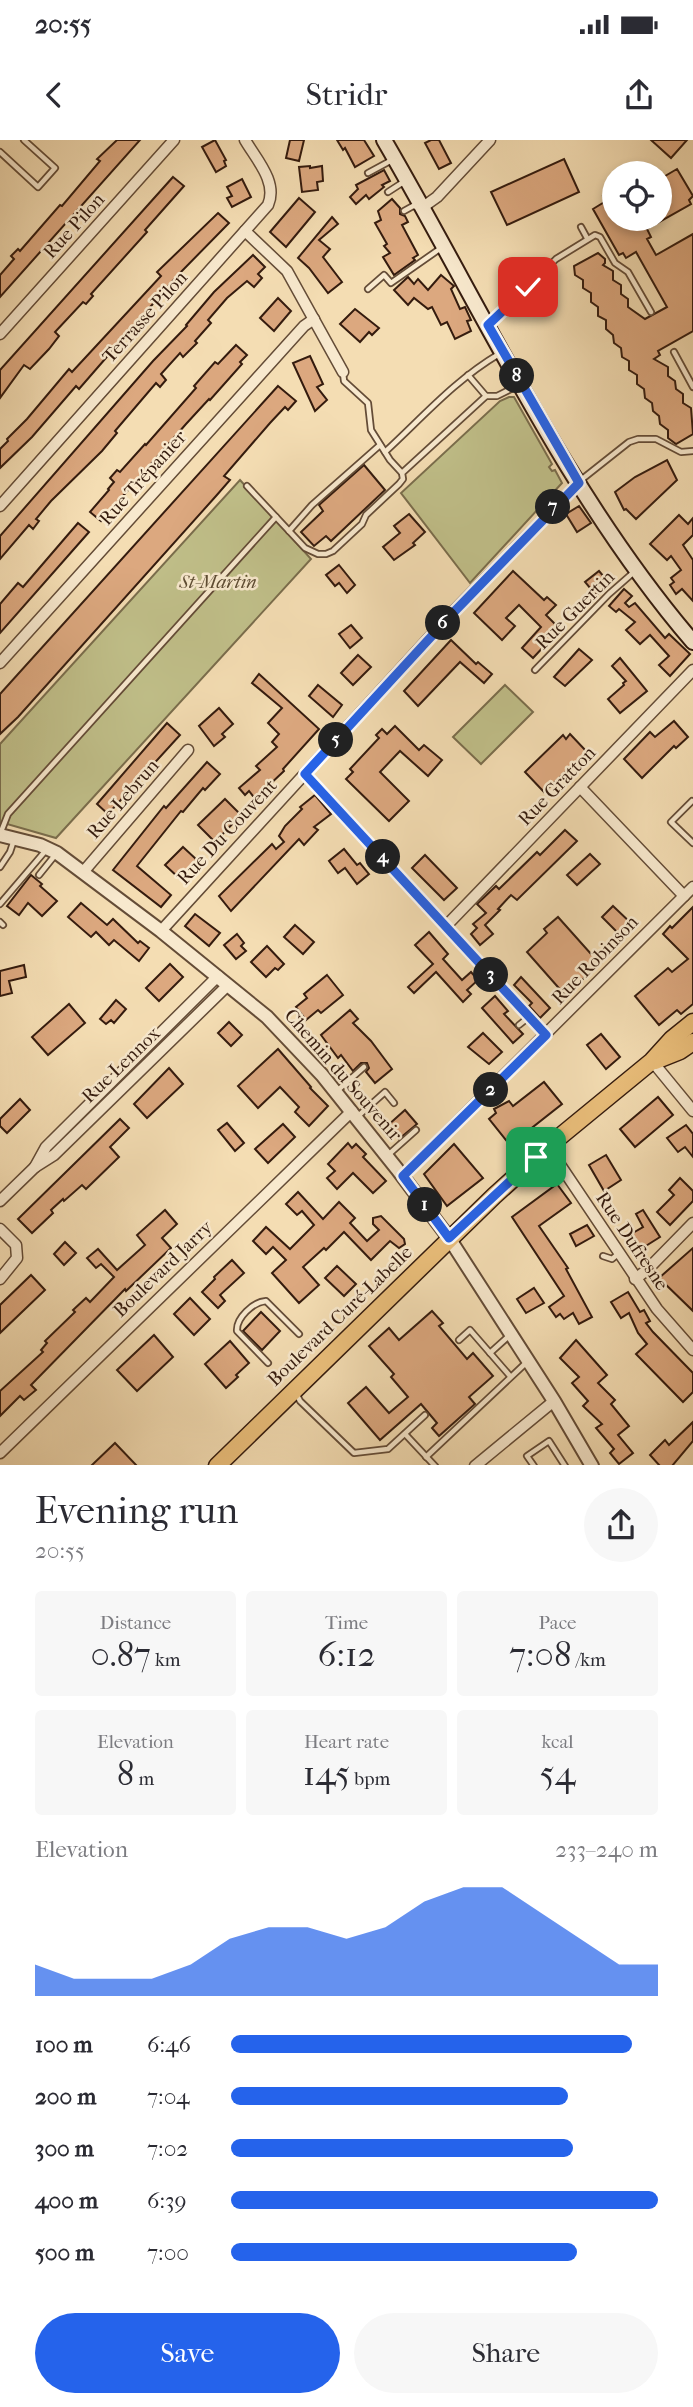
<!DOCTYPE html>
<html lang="en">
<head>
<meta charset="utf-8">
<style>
	:root { --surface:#fff; --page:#f7f7f7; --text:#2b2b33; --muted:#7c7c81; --accent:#2563eb }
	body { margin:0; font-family:"IM FELL French Canon",serif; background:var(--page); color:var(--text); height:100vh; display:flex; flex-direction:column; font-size:26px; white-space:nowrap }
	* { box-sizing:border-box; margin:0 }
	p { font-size:23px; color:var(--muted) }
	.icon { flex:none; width:38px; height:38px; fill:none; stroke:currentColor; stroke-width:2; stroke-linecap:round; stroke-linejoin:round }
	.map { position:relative; height:1325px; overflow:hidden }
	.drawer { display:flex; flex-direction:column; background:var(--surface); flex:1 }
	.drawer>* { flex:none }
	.controls { position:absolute; left:602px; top:21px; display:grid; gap:14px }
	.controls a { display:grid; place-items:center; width:70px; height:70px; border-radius:50%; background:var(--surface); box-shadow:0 4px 10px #0003; font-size:35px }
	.pin { position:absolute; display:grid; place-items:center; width:60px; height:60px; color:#fff; margin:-30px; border-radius:14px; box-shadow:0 4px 10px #0006 }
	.km { position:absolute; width:35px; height:35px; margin:-18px; border-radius:50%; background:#222; color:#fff; font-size:19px; line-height:35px; text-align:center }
	.round { display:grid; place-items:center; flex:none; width:74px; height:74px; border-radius:37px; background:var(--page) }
	.summary { display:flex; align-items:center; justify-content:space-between; height:119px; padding:0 35px }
	h1 { font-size:38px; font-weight:600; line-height:52px }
	.metrics { display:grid; grid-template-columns:repeat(3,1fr); gap:10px; height:119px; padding:7px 35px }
	.metrics div { display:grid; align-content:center; border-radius:7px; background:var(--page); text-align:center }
	.metrics b { font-size:35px; font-weight:600 }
	.metrics small { font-size:19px; font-weight:400 }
	.metrics p { font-size:19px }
	.chart { height:196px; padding:14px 35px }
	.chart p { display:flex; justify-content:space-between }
	.chart svg { width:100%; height:126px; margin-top:7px; fill:var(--accent); opacity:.7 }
	.action { display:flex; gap:14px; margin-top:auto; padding:14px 35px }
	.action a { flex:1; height:80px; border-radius:42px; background:var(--accent); color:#fff; font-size:28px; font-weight:600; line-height:80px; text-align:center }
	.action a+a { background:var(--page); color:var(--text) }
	ul { padding:0 35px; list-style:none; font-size:23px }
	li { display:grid; grid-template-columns:112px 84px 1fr; align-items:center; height:52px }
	li i { height:18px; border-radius:9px; background:var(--accent) }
	.status { display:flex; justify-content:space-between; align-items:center; height:49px; padding:0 35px; background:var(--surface); direction:ltr }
	.status svg { height:19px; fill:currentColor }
	header { display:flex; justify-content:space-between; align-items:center; height:91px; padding:0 35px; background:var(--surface); font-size:32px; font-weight:600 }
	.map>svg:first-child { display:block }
</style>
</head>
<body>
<div class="status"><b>20:55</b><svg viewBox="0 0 49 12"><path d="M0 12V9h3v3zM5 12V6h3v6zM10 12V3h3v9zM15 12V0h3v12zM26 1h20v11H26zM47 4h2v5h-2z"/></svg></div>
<header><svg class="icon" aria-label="back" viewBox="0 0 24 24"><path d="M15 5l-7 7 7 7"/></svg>Stridr<svg class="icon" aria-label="share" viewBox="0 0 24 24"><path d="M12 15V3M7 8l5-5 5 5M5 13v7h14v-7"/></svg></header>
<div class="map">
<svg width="693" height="1326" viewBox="0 0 693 1326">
	<rect width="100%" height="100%" fill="#f4ddb3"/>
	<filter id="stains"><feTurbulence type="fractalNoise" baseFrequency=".00286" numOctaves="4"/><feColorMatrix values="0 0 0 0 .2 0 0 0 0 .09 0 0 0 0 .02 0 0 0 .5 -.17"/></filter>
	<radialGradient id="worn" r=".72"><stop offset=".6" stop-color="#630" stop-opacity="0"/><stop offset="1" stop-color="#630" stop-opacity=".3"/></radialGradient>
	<g fill="#c0bf89" stroke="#7a6d4c" stroke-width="2">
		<path d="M509 257H514L552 324 549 327 552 331 555 330 562 343 470 443 401 353 500 261Z"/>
		<path d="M240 340 311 419 56 698 0 682V604Z"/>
		<path d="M505 545 533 572 481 624 453 597Z"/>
	</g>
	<g fill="#dca87f" stroke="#341b0e" stroke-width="2">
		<path d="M117 0H140L0 157V135L14 119 11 116 18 109 20 111 60 65 62 66 100 21 97 19Z"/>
		<path d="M215 0 226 20 224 21 226 26 216 32 202 7Z"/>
		<path d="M290 0H304L299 21 286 18Z"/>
		<path d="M337 0H364L374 16 355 27 345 8 343 10Z"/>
		<path d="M431 0H439L451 23 439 29 425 3Z"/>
		<path d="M651 0H687L671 18Z"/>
		<path d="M564 19 579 52 507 85 491 52Z"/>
		<path d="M310 26V28L322 26 323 41 317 42 318 50 302 52 299 27Z"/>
		<path d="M677 29 693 56 689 60 691 64 647 89 651 97 647 99 656 115 693 94V191L658 211 660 215 654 219 668 227V236L675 241 676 249 683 254V263L691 268 693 294 676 304 668 298V290L660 284 659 276 653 271 652 263 645 258 644 249 637 244V235L629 230V221L622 217 621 208 614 203 613 195 606 189V180L598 176V167L591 162V153L583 148V140L575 135 574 126 598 113 605 119V123L603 125 613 131V140L621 145V154L628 159V167L645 179 667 167 636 112 626 118 623 113 619 115 593 69 606 61 603 56 614 49V79H660V39Z"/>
		<path d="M384 30 390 41 382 45 384 47 369 59 366 55 356 64 350 57 358 49 356 45Z"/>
		<path d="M173 37 184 46 145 90 147 92 91 154 93 156 86 164 83 162 55 192 59 196 49 209 30 229 24 225 0 258V230Z"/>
		<path d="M242 39 251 57 232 67 227 58 232 56 227 47Z"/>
		<path d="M299 58 315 72 286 107 270 92Z"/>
		<path d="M392 59 400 68V74L405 76 408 82 402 85 418 115 413 118 415 120 394 135 383 117 390 113 384 106 387 104 375 83 381 80 378 71Z"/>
		<path d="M218 73 229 83 178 135 79 249 76 246 32 297 0 328V309L8 301 7 299 27 279 69 229 72 232 161 136 157 132Z"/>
		<path d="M332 77 338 84 319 100 330 109 323 117 342 142 328 153 309 128 298 118Z"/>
		<path d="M253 115 265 127 258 134 262 138 254 147 247 141 227 158 208 180 211 183 195 201 197 203 183 217 180 213 161 234 166 240 160 247 156 243 115 291 117 293 102 311 51 361 36 379 39 381 33 389 29 385 0 419V396L153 221 187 186 186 185 214 152Z"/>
		<path d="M441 135 454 146 451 149 460 169 465 167 471 180 467 181 471 191 455 199 447 182 441 185 432 167 428 169 414 158 408 165 394 150 408 137 414 144 418 139 428 150Z"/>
		<path d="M278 158 291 171 274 191 260 178Z"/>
		<path d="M355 169 379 188 372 195 369 192 360 202 340 184Z"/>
		<path d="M236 205 247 215 240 222 242 224 210 260 209 259 186 284 101 381 90 372 109 350 108 349 114 342 110 338 117 330 120 332 145 304 146 305 196 248 194 246 215 222 218 224Z"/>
		<path d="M310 216 323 244 317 247 327 260 315 271 293 223Z"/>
		<path d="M278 246 296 261 288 270 285 267 270 283 224 336 230 340 216 356 18 577 0 594V554Z"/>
		<path d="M667 320 677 340 636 379 626 369 624 370 615 352 635 337Z"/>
		<path d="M364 325 385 350 331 401 326 396 314 406 301 392 323 371 319 365Z"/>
		<path d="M579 366 591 383 577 392 566 374Z"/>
		<path d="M409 374 425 392 413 403 415 405 394 420 383 407 400 393 394 386Z"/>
		<path d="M679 375 688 384 693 378V395L683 405 693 420V461L682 449 676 454 670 445 674 442 671 438 681 430 671 416 667 420 650 404Z"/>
		<path d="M78 383 89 392 0 493V464L18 443 23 447Z"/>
		<path d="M339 425 355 445 347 453 339 443 335 446 326 435Z"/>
		<path d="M513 431 544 460 547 457 556 465 546 475 560 489 533 518 522 508 541 487 519 465 506 478 515 486 502 500 474 473Z"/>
		<path d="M599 431 610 444 596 455 585 442Z"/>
		<path d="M624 449 632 456 625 463 629 467 635 463 665 498 669 494 690 514 670 536 659 525 669 516 650 495 640 504 626 490 635 482 619 469 616 472 609 466Z"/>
		<path d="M351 485 362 498 350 508 339 494Z"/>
		<path d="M451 500 476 524 478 522 492 534 484 543 460 522 418 566 404 551Z"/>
		<path d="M579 509 592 520 565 546 554 537Z"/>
		<path d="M358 515 371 527 353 545 341 533Z"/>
		<path d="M620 518 647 551 620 573 608 559 624 545 623 543 626 541 612 526Z"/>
		<path d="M259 534 319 589 283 629 284 631 266 648 267 650 256 660 249 651 245 655 239 648 260 630 256 626 277 607 272 602 279 594 268 583 282 568 252 543Z"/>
		<path d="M318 545 342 565 333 577 309 556Z"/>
		<path d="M219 568 233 584 222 594 225 597 214 606 199 586Z"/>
		<path d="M674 581 688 597 676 608 674 606 642 638 624 619 650 592 655 597Z"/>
		<path d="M167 583 180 595 108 674 97 664Z"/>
		<path d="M395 586 419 610 424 605 442 620 428 636 400 611 380 632 409 661 389 681 346 639 353 632 350 629 379 598 376 595 382 589 387 594Z"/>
		<path d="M570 594 587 612 544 652 525 632 563 595 566 599Z"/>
		<path d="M207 622 220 634 205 650 203 648 183 672 181 671 137 726 171 755 161 767 113 730 164 666 166 668Z"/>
		<path d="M315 655 331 674 314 687 318 690 304 705 299 699 231 771 219 756 272 704 276 709 284 702 279 696 285 686 302 669 300 667Z"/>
		<path d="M225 659 241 675 215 702 198 685Z"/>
		<path d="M565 690 577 701 517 760 511 755 498 769 500 770 485 785 493 794 480 805 471 794 477 788 473 784 486 773 477 764 496 746 499 749 537 712 540 715Z"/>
		<path d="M183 707 197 720 179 738 165 725Z"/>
		<path d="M344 709 357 725 360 723 369 734 357 744 345 728 338 733 329 721Z"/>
		<path d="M590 714 600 724 577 745 567 735Z"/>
		<path d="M425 715 457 748 444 760 412 728Z"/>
		<path d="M31 735 42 744 40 746 57 761 42 776 28 763 19 775 7 766Z"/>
		<path d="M81 763 107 785 113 779 138 803 140 801 149 808 139 821 114 800 109 805 96 792 91 797 68 777Z"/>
		<path d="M613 766 633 785 622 797 602 777Z"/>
		<path d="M693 767V864L681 874 677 870 659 885 635 856 668 828 672 832 688 819 663 794 670 786 672 788Z"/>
		<path d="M195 774 220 793 209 806 185 786Z"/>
		<path d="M558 777 591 814 593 812 602 822 565 855 527 812 547 793 544 789Z"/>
		<path d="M295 785 314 802 303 814 284 797Z"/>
		<path d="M429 792 448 814 443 819 462 840 471 832 478 840 467 850 471 854 463 862 436 832 414 853 408 847 433 824 415 805Z"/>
		<path d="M237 794 244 803 241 806 246 811 236 819 224 805Z"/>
		<path d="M267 806 284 824 278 830 275 828 266 837 251 822Z"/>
		<path d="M170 824 183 837 159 861 146 848Z"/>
		<path d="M24 825 26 837 9 841 12 853 0 856V831Z"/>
		<path d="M327 835 343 855 321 873 318 870 306 880 296 867 307 858 304 854Z"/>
		<path d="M521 837 550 868 540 878 529 866 532 863 514 845Z"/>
		<path d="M495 856 508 871 504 874 523 894 513 903 482 868Z"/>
		<path d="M116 860 126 869 114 883 111 880 106 884 100 879Z"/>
		<path d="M69 864 85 883 48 915 32 897Z"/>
		<path d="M350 870 358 879 353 883 371 901 392 929 375 943 366 932 369 928 367 923H361L353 931 341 915 338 918 321 895Z"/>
		<path d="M229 882 242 895 231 906 218 893Z"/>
		<path d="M483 893 502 912 489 924 468 907Z"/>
		<path d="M601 894 620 917 606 929 587 905Z"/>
		<path d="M278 909 311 947 310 948 328 966 309 986 295 972 299 967 280 947 258 968 238 946Z"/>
		<path d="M169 928 183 944 147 978 134 964Z"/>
		<path d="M544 942 562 964 510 1005 489 979 496 973 494 969 509 961 513 966Z"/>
		<path d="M658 957 673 975 635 1007 620 989Z"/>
		<path d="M20 959 30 970 7 993 0 986V979Z"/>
		<path d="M405 970 417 984 399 999 387 986Z"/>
		<path d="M120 979 129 988 110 1007 119 1017 86 1049 82 1045 64 1061 63 1059 51 1070 53 1073 32 1093 18 1079Z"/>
		<path d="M227 983 244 1003 235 1011 218 990Z"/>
		<path d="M283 984 295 997 268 1023 255 1009Z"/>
		<path d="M686 985 693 994V1017L685 1007 678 1012 667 998Z"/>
		<path d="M348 1003 352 1008 356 1004 366 1014 363 1017 386 1041 373 1053 353 1033 337 1049 327 1038 335 1031 328 1024Z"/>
		<path d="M454 1004 483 1038 447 1066 424 1034Z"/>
		<path d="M606 1015 621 1040 604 1051 589 1025Z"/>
		<path d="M680 1038 693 1051V1061L670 1085 657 1072 674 1055 669 1050Z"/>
		<path d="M557 1044 571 1063 539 1086 568 1128 566 1129 592 1177 579 1184 573 1173 564 1179 560 1174 556 1177 549 1167 564 1156 512 1077Z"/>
		<path d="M298 1052 323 1079 339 1062 355 1078 350 1083 367 1101 379 1090 373 1084V1078L381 1076 404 1099 405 1104 399 1108 390 1101 371 1120 344 1092 326 1110 324 1108 303 1127 319 1145 299 1163 272 1133 286 1120 273 1107 266 1114 253 1101 266 1087 290 1109 314 1085 302 1071 297 1075 286 1064Z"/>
		<path d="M165 1070 177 1084 162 1098 171 1108 126 1151 125 1149 31 1245 36 1250 24 1260 20 1256 0 1276V1251L43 1212 41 1210 47 1203 45 1201 75 1172 73 1170 86 1158 90 1162 114 1137 101 1124 96 1128 87 1118 98 1109 117 1130 145 1105 137 1095Z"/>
		<path d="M643 1070 660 1097 641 1109 631 1094 643 1087 636 1074Z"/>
		<path d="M587 1085 594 1096 576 1106 570 1094Z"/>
		<path d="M65 1102 76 1113 64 1125 54 1114Z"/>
		<path d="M693 1108V1171L659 1138Z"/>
		<path d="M232 1120 244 1133 220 1155 225 1161 218 1168 202 1152 215 1139 214 1137Z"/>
		<path d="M337 1126 356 1144 344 1156 325 1138Z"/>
		<path d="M31 1135 45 1150 0 1193V1165Z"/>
		<path d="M534 1148 544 1163 526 1173 517 1159Z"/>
		<path d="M628 1152 640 1172 644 1170 650 1181 646 1183 653 1192 693 1233V1252L683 1262 636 1214 647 1204 638 1193 629 1173 621 1178 611 1162Z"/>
		<path d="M190 1158 210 1179 194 1195 174 1174Z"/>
		<path d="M432 1171 443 1183 439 1186 467 1219 473 1213 493 1236 469 1257 475 1264 439 1296 432 1288 437 1283 421 1264 380 1300 348 1263 366 1247 389 1273 408 1257 391 1237 394 1234 369 1206 389 1188 399 1200Z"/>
		<path d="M261 1172 280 1191 262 1210 243 1191Z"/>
		<path d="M154 1195 173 1217 137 1251 117 1230Z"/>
		<path d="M576 1200 607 1235 598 1243 615 1260 611 1264 629 1286 618 1295 633 1313 619 1324 610 1313 614 1309 596 1288 602 1284 583 1266 588 1261 572 1243 579 1237 560 1218Z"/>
		<path d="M230 1201 249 1223 236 1235 238 1237 226 1248 205 1224Z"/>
		<path d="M693 1282V1301L672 1326H660L650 1315 665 1300 669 1305Z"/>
		<path d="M115 1303 137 1326H91Z"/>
	</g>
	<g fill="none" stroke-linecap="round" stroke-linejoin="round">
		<defs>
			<g id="service">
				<path d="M0 12 38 47 55 28 24 0"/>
				<path d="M368 33 392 20"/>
				<path d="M388 52 405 41"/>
				<path d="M404 71 413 66 419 67"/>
				<path d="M581 87 587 98"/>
				<path d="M368 149 384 135 391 143 441 108"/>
				<path d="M489 185 556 119 595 95 600 97 615 123 628 132 651 172"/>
				<path d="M674 212 693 247"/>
				<path d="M343 233 344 241 368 263 371 290 390 320 402 333"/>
				<path d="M468 235 486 256"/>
				<path d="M385 312C422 278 455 240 499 214"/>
				<path d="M581 340 629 302 638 299H656L681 312 693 311"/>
				<path d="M247 346 305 408 318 414H326L333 411 362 384 366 375 399 344 403 339 402 333 486 256H497L517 246"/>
				<path d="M289 391 312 365 380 305"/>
				<path d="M535 530 609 454 634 432"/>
				<path d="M692 661 671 682 693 703"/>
				<path d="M1 692 8 674 276 377"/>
				<path d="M0 727 10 712 14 700"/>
				<path d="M39 735 56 714"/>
				<path d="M0 764 47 709"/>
				<path d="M0 782 3 785"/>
				<path d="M519 885 529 877"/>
				<path d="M338 950 364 927"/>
				<path d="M357 977 385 952 394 963"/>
				<path d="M388 1015 416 990"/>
				<path d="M603 1116 612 1119 618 1114"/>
				<path d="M459 1200 470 1190 510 1236"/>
				<path d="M490 1213 510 1195"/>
				<path d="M268 1223 237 1191C236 1178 253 1162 266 1161L299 1194"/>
				<path d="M296 1253 300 1261 354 1313 388 1309 425 1275"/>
				<path d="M405 1294 435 1326"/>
				<path d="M426 1317 528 1221"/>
				<path d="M534 1326 527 1316 549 1301 565 1326"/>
			</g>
			<g id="minor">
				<path d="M423 67 437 57 490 0"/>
				<path d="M245 91 287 131 343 232"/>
				<path d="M0 194 174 0"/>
				<path d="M0 366 268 65C278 42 256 19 245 0"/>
				<path d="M0 523 304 186 314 179"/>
				<path d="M305 634 546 895"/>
				<path d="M580 647 684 756"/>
				<path d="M84 731 188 610"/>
				<path d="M446 786 693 530"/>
				<path d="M161 791 451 474 579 343"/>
				<path d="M652 921 693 971"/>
				<path d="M548 1007 657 1169 693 1210"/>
				<path d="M35 1027 46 1007 218 836"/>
				<path d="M403 1036 693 747"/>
				<path d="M0 1061 35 1027 54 1015 228 845"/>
				<path d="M0 1089 16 1105 17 1118 0 1139"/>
				<path d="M635 1139 647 1130 693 1083"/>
				<path d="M0 1313 352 971"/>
				<path d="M475 1326 554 1261"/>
			</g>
			<path id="tertiary" d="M0 695 40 705 57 713 161 791 267 877 322 935 397 1029 449 1098 554 1261 592 1326"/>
			<path id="secondary" d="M384 0C482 168 566 354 693 502"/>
			<g id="primary">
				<path d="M655 921 680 911 693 902"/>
				<path d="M217 1326 494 1056 557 999 652 921 672 899 693 882"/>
			</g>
		</defs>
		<use href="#service" stroke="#644c37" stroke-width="8"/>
		<use href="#minor" stroke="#644c37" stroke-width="13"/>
		<use href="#tertiary" stroke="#644c37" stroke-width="16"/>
		<use href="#secondary" stroke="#341b0e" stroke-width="18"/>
		<use href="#primary" stroke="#341b0e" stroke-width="19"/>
		<use href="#service" stroke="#f8e9ce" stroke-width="4.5"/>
		<use href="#minor" stroke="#f8e9ce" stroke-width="10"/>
		<use href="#tertiary" stroke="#f8e9ce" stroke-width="12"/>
		<use href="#secondary" stroke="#f8e9ce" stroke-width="14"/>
		<use href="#primary" stroke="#eabe7a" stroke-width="16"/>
	</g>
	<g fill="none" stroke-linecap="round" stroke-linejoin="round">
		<defs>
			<path id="route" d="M528 147 488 185 579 343 452 474 305 634 546 895 403 1036 449 1098 536 1017"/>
		</defs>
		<use href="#route" stroke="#fff" stroke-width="14"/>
		<use href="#route" stroke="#2563eb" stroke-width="9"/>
	</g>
	<g text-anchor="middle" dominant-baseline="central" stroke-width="5" stroke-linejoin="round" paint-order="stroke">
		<g font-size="19" fill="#341b0e" stroke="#f8e9ce">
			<text transform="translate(74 86) rotate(-48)">Rue Pilon</text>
			<text transform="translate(145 177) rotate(-48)">Terrasse Pilon</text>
			<text transform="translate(143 338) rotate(-48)">Rue Trépanier</text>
			<text transform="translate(575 470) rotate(-45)">Rue Guertin</text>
			<text transform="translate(557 646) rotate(-46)">Rue Gratton</text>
			<text transform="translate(123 659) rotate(-49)">Rue Lebrun</text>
			<text transform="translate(227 692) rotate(-47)">Rue Du Couvent</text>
			<text transform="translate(595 820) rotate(-46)">Rue Robinson</text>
			<text transform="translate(121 925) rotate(-44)">Rue Lennox</text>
			<text transform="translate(343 935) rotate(49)">Chemin du Souvenir</text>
			<text transform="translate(632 1101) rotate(56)">Rue Dufresne</text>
			<text transform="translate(163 1129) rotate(-44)">Boulevard Jarry</text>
			<text transform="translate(340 1176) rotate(-44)">Boulevard Curé-Labelle</text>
		</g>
		<g font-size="19" font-style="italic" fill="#5e4c33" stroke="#f8e9ce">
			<text x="218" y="442">St-Martin</text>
		</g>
	</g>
	<rect width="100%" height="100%" filter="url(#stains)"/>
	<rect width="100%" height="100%" fill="url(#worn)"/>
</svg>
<div class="controls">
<a><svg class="icon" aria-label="locate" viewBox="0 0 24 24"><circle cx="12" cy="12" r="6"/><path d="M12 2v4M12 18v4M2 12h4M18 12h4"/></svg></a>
</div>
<div class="pin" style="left:536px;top:1017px;background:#1e9e55"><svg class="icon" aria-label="arrive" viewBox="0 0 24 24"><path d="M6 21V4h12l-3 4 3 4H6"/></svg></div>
<div class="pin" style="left:528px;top:147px;background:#d93025"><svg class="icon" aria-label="check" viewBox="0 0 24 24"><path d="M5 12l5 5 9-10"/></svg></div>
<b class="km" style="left:425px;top:1065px">1</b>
<b class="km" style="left:491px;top:950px">2</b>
<b class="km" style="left:491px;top:835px">3</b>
<b class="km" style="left:383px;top:717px">4</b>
<b class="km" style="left:336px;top:600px">5</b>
<b class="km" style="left:443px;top:483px">6</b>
<b class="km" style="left:553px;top:367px">7</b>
<b class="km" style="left:517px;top:236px">8</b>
</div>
<section class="drawer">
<div class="summary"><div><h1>Evening run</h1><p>20:55</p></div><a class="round"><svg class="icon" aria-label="share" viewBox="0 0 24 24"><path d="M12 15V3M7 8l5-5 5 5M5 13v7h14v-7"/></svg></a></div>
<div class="metrics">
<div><p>Distance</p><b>0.87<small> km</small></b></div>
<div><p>Time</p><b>6:12</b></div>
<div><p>Pace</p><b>7:08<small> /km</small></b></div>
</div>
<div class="metrics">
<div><p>Elevation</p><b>8<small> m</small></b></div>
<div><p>Heart rate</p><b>145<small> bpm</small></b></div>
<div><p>kcal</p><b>54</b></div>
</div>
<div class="chart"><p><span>Elevation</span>233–240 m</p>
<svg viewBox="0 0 160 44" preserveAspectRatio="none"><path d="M0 44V33L10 38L20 38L30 38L40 33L50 24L60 20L70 20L80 24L90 20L100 11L110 6L120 6L130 15L140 24L150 33L160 33V44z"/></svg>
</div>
<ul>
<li><b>100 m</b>6:46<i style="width:94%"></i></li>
<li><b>200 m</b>7:04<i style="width:79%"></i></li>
<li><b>300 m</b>7:02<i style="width:80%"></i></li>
<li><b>400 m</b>6:39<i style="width:100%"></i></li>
<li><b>500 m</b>7:00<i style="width:81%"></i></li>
</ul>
<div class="action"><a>Save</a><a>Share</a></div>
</section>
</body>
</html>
